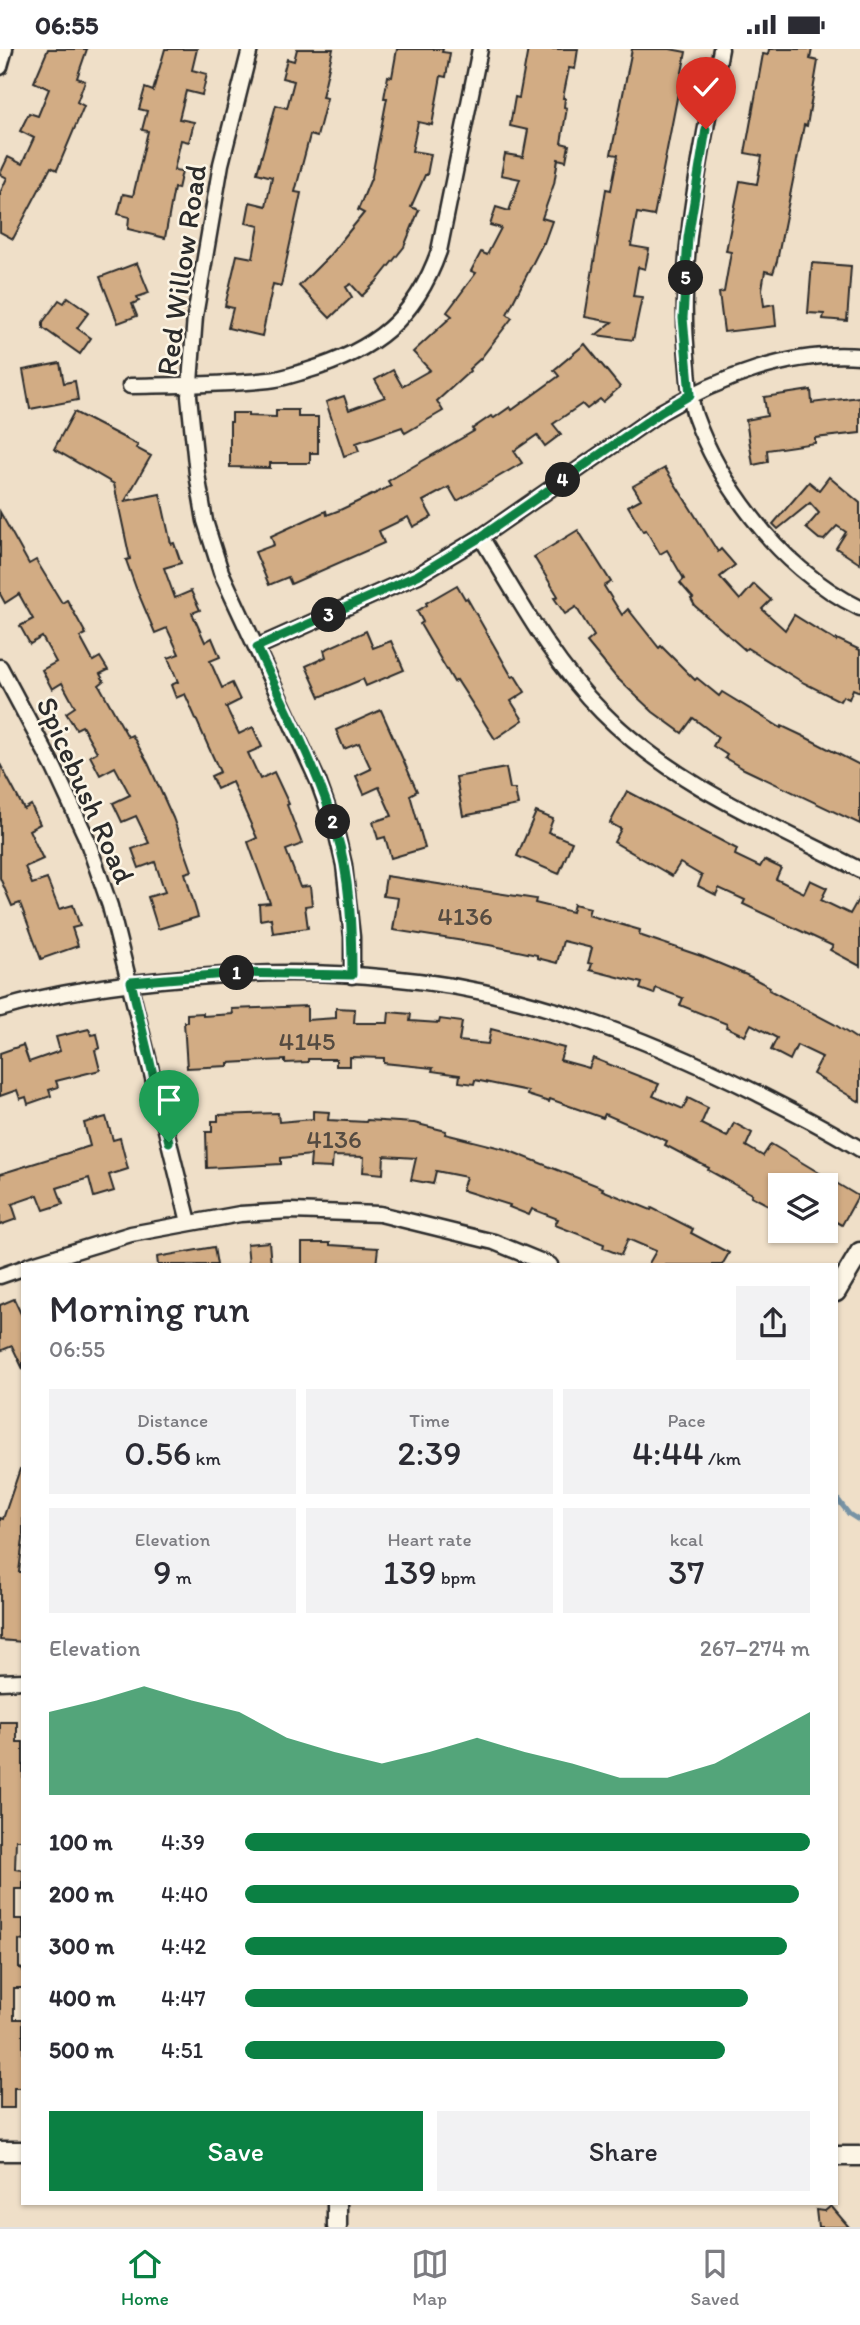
<!DOCTYPE html>
<html lang="en">
<head>
<meta charset="utf-8">
<style>
	:root { --surface:#fff; --page:#f2f2f3; --text:#2b2b33; --muted:#7c7c81; --line:#e1e1e2; --accent:#0b8043 }
	body { margin:0; font-family:Itim,sans-serif; background:var(--page); color:var(--text); height:100vh; display:flex; flex-direction:column; font-size:26px; white-space:nowrap }
	* { box-sizing:border-box; margin:0 }
	p { font-size:23px; color:var(--muted) }
	.icon { flex:none; width:38px; height:38px; fill:none; stroke:currentColor; stroke-width:2; stroke-linecap:round; stroke-linejoin:round }
	.map { position:relative; flex:1; overflow:hidden }
	.drawer { position:absolute; left:21px; top:1214px; width:817px; height:942px; display:flex; flex-direction:column; background:var(--surface); border-radius:0px; box-shadow:0 2px 5px #0004 }
	.drawer>* { flex:none }
	.buttons { position:absolute; left:768px; top:1124px; display:grid; gap:14px }
	.buttons a { display:grid; place-items:center; width:70px; height:70px; border-radius:0px; background:var(--surface); box-shadow:0 2px 5px #0004; font-size:35px }
	.pin { position:absolute; display:grid; place-items:center; width:60px; height:60px; color:#fff; margin:-72px -30px; border-radius:50% 50% 50% 0; rotate:-45deg; box-shadow:0 0 7px #0007 }
	.pin .icon { rotate:45deg }
	.km { position:absolute; width:35px; height:35px; margin:-18px; border-radius:50%; background:#222; color:#fff; font-size:19px; line-height:35px; text-align:center }
	.round { display:grid; place-items:center; flex:none; width:74px; height:74px; border-radius:0px; background:var(--page) }
	.head { display:flex; align-items:center; justify-content:space-between; height:119px; padding:0 28px }
	h1 { font-size:38px; font-weight:600; line-height:52px }
	.stats { display:grid; grid-template-columns:repeat(3,1fr); gap:10px; height:119px; padding:7px 28px }
	.stats div { display:grid; align-content:center; border-radius:0px; background:var(--page); text-align:center }
	.stats b { font-size:35px; font-weight:600 }
	.stats small { font-size:19px; font-weight:400 }
	.stats p { font-size:19px }
	.chart { height:196px; padding:14px 28px }
	.chart p { display:flex; justify-content:space-between }
	.chart svg { width:100%; height:126px; margin-top:7px; fill:var(--accent); opacity:.7 }
	.primary-button { display:flex; gap:14px; margin-top:auto; padding:14px 28px }
	.primary-button a { flex:1; height:80px; border-radius:0px; background:var(--accent); color:#fff; font-size:28px; font-weight:600; line-height:80px; text-align:center }
	.primary-button a+a { background:var(--page); color:var(--text) }
	ul { padding:0 28px; list-style:none; font-size:23px }
	li { display:grid; grid-template-columns:112px 84px 1fr; align-items:center; height:52px }
	li i { height:18px; border-radius:9px; background:var(--accent) }
	.status { display:flex; justify-content:space-between; align-items:center; height:49px; padding:0 35px; background:var(--surface); direction:ltr }
	.status svg { height:19px; fill:currentColor }
	.dock { display:flex; justify-content:space-around; align-items:center; height:98px; border-top:2px solid var(--line); background:var(--surface); font-size:19px; color:var(--muted) }
	.dock a { display:grid; justify-items:center; gap:4px }
	.dock .current { color:var(--accent) }
	.map>svg:first-child { display:block }
</style>
</head>
<body>
<div class="status"><b>06:55</b><svg viewBox="0 0 49 12"><path d="M0 12V9h3v3zM5 12V6h3v6zM10 12V3h3v9zM15 12V0h3v12zM26 1h20v11H26zM47 4h2v5h-2z"/></svg></div>
<div class="map">
<svg width="860" height="2178" viewBox="0 0 860 2178">
	<rect width="100%" height="100%" fill="#efdfc8"/>
	<filter id="ink" filterUnits="userSpaceOnUse"><feTurbulence type="fractalNoise" baseFrequency=".0143" numOctaves="2"/><feDisplacementMap in="SourceGraphic" scale="14" xChannelSelector="R" yChannelSelector="G"/><feConvolveMatrix kernelMatrix="1 2 1 2 8 2 1 2 1" color-interpolation-filters="sRGB"/></filter>
	<g filter="url(#ink)">
		<g fill="none" stroke-linecap="round" stroke-linejoin="round">
			<path stroke="#7793a5" stroke-width="5" d="M836 1448 849 1465 860 1472"/>
		</g>
		<g fill="#d2ac84" stroke="#2b2b2b" stroke-width="2">
			<path d="M48 0H87L77 29 85 32 77 53 84 57 57 121 51 118 13 190 0 183V144L7 129 0 125 8 108 22 115 34 89 20 82 29 64 38 67 49 40 34 33Z"/>
			<path d="M165 0H197L192 21 207 25 202 46 186 42 179 70 194 73 189 93 181 91 174 121 182 122 178 140 174 139 165 189 128 180 129 168 118 165 123 145 133 147 148 82 142 81 147 62 139 60 145 39 153 42Z"/>
			<path d="M297 0H333L322 48 327 49 317 88 310 86 295 143 301 144 281 237 273 235 262 287 228 279 233 259 225 257 237 206 253 209 259 177 246 174 250 153 266 157 272 128 257 124 276 56 287 59 294 32 282 29 287 10 294 12Z"/>
			<path d="M397 0H443L442 3 450 4 446 28 441 27 432 76 418 73 412 102 431 105 427 126H425L411 158 419 161 404 198 376 233 362 247 351 235 346 238 352 248 330 269 299 237 329 207 364 164 358 161 372 127 387 49H384L388 27 392 28Z"/>
			<path d="M528 0H578L575 20 569 19 563 49H565L564 58 567 59 561 94 569 96 566 112 558 110 554 135 542 169 552 172 544 194H543L507 265 512 269 481 309 469 320 470 322 437 352 443 362 405 384 402 378 356 394 359 402 344 407 326 353 344 347 349 361 385 348 375 331 393 321 402 337 430 321 413 303 452 267 447 263 476 224 471 222 481 203 487 206 501 179 490 176 496 158 509 162 520 130 501 126 505 105 523 108 528 81 510 77 515 48 519 49Z"/>
			<path d="M632 0H670L686 3 654 167 637 164 631 197 649 200 645 220 638 218 633 247 642 248 633 291 596 286 612 273 585 268 606 140 611 141 618 106 611 105Z"/>
			<path d="M769 0H812L810 10 818 12 807 77 804 76 777 212 773 224 765 222 762 240 764 257 774 255 776 277 724 283 719 244 724 243 731 203 726 202 740 132 757 135 762 107 745 104 763 5 768 6Z"/>
			<path d="M137 214 149 244 137 248 139 252 132 255 137 267 118 274 100 228Z"/>
			<path d="M812 214 851 217 847 272 823 270 824 265 808 264Z"/>
			<path d="M68 248 89 263 77 279 91 289 80 305 43 279V273L59 251 64 254Z"/>
			<path d="M585 295 620 338 603 353 600 350 587 360 582 355 553 375 561 385 545 397 537 386 514 402 522 414 457 452 449 438 423 452 432 468 413 478 408 468 379 482 384 494 291 535 288 528 269 536 255 503 274 496 271 487 326 462 327 466 340 461 391 437 388 432 474 382 472 380 491 367 494 369 510 358 512 361 559 327 554 321Z"/>
			<path d="M60 314 64 334 75 332 78 351 30 360 23 321Z"/>
			<path d="M811 341 812 354 860 348V384L815 389V394L767 401 768 413 753 416 746 371 767 367 764 348Z"/>
			<path d="M276 361H298V368H318V404H310V414H270V419L230 418V373H232V364H248V367L276 368Z"/>
			<path d="M74 363 138 396 136 399 151 407 125 452 160 445 171 495 174 494 181 514 164 519 175 549 191 542 200 561 192 564 205 593 212 589 220 608 210 612 222 639 232 634 240 651 226 658 239 685 253 678 262 698 248 704 260 730 274 723 289 755 287 756 302 795 286 801 300 838 310 837 312 856 305 857 308 879 273 884 271 869 260 871 259 855 270 854 248 793 257 789 232 733 217 740 211 727 220 723 209 699 185 645 176 649 171 636 178 633 168 609 179 605 167 579 155 584 136 539 126 511 130 510 114 435 54 400Z"/>
			<path d="M665 419 718 503 721 500 735 516 720 528 740 551 754 535 771 551 762 560 785 581 794 566 836 592 837 590 860 601V643L853 640 849 650 843 647 840 652 804 634 747 599 745 601 695 557 691 550 693 549 680 534 684 530 667 501 660 505 646 481 643 482 628 457 641 450 633 437Z"/>
			<path d="M829 428 860 454V515L836 499 846 483 837 477 824 491 819 490 806 479 819 464 810 454 778 480 773 475 809 433 819 441Z"/>
			<path d="M0 463 29 515 36 511 62 554 67 551 86 585 80 588 93 612 100 608 108 621 100 625 104 632 99 636 128 688 132 686 148 714 173 769 192 822 185 824 198 868 158 880 148 848 165 843 155 813 139 819 132 800 149 794 136 767 122 773 113 754 130 746 115 718 100 726 90 707 97 703 82 677 76 680 66 664 75 658 62 634 52 640 42 621 56 613 42 588 30 595 20 577 33 570 19 545 5 554 0 545Z"/>
			<path d="M578 481 611 533 604 537 622 566 628 560 659 599 661 597 695 631 697 629 719 647 722 643 781 679 782 677 803 687 860 716V775L744 720 725 709 727 706 713 697 718 688 693 669 682 684 653 663 615 627 587 593 594 587 576 558 565 565 554 549 558 547 534 508Z"/>
			<path d="M457 536 465 550 467 549 512 628 515 627 525 643 511 652 523 671 495 690 457 631 454 633 420 575 423 573 417 562 427 556 426 554Z"/>
			<path d="M366 582 373 599 391 592 404 621 366 637 363 630 320 648 306 617 326 608 324 601Z"/>
			<path d="M381 661 417 742 410 746 425 799 391 809 385 788 378 790 373 773 392 767 379 738 364 745 356 727 371 720 359 694 344 700 336 681Z"/>
			<path d="M0 715 24 760 31 756 40 775 29 781 43 810 25 818 32 835 47 830 59 860 73 856 80 877 72 879 78 897 41 910 20 854 12 857 0 829Z"/>
			<path d="M506 719 510 740H515L518 756 463 767 456 728Z"/>
			<path d="M627 742 737 800 735 806 760 818 764 811 781 819 776 830 804 844 810 831 827 839 821 851 850 865 860 847V917L830 901 833 897 743 855 745 851 719 839 716 846 698 837 702 827 680 814 672 827 614 793 621 780 610 774Z"/>
			<path d="M536 763 553 770 548 783 572 793 559 825 517 807Z"/>
			<path d="M386 827 536 850 535 854 572 863 574 855 590 859 588 866 640 881 639 886 701 907 749 927 770 938 769 941 834 975 860 992V1053L813 1025 822 1008 797 996 790 1011 771 1001 777 989 751 975 745 987 726 978 727 975 680 956 683 949 656 939 654 945 640 940 642 934 590 921 592 915 588 914 592 899 563 892 557 914 537 909V906L489 896 393 881 398 849 383 847Z"/>
			<path d="M307 957V971L336 969V959L355 960 354 974H388L389 963 411 965 410 972 439 974 440 970 462 973 459 992 488 995 491 980 564 999 560 1011 589 1019 593 1009 659 1035 653 1047 683 1060 688 1049 708 1059 701 1075 727 1088 734 1074 752 1084 746 1097 763 1107 771 1095 858 1147 842 1176 826 1167V1136H780V1162L751 1147 752 1145 708 1121 709 1119 665 1096 667 1092 605 1065 603 1069 550 1050 549 1053 527 1046 528 1042 475 1031 474 1035 459 1033 460 1026 432 1022 433 1019 384 1014V1009L350 1008V1017H336V1010H308V1013L285 1014V1011L228 1014V1017L187 1019 184 973H187V965L203 964V967L233 965 232 960Z"/>
			<path d="M89 980 91 986 97 985 100 999 95 1001 100 1021 56 1032 58 1038 49 1041 51 1047 28 1055 26 1048 20 1050 17 1041 0 1047V1004L23 996 29 1013 60 1002 56 988Z"/>
			<path d="M313 1062 329 1063 328 1071 366 1073 367 1071 414 1074 446 1082 445 1085 505 1100 603 1139 602 1141 651 1161 652 1159 693 1180 691 1184 729 1204 722 1216H648L656 1202 628 1190 621 1206 603 1199 604 1195 555 1176 558 1170 532 1160 529 1166 509 1158 510 1156 462 1141 466 1128 436 1122 433 1135 411 1131 416 1109 384 1107 383 1125 363 1123 364 1108 333 1107 332 1119 310 1118 311 1106 281 1109V1115L207 1119 206 1083H212V1072H218V1066L278 1064 279 1073 313 1070Z"/>
			<path d="M106 1068 113 1091 120 1089 128 1120 109 1126 114 1142 94 1148 89 1129 57 1139 63 1155 44 1161 38 1146 12 1155 17 1170 0 1176V1125L90 1097 84 1074Z"/>
			<path d="M269 1193 271 1216H249L247 1195Z"/>
			<path d="M302 1194H330V1196L378 1199 376 1216H302Z"/>
			<path d="M214 1198 217 1216H158L157 1208Z"/>
			<path d="M14 1250 23 1269V1320L12 1297 0 1302V1256Z"/>
			<path d="M20 1420 23 1421V1490L19 1523H23V1593L0 1591V1469L3 1470Z"/>
			<path d="M0 1673H17V1693H23V1791H16L15 1820 23 1821V1840H15V1870H23V1892L19 1891V1919L23 1920V1939H14V1970H23V2039H14V2059H0Z"/>
			<path d="M831 2157 849 2178H818L816 2161 825 2162Z"/>
		</g>
		<g fill="none" stroke-linecap="round" stroke-linejoin="round">
			<defs>
				<g id="minor">
					<path d="M250 0 221 115 195 267 189 347 197 425 205 472 221 523 318 732 336 782 344 816 352 888V927"/>
					<path d="M721 0C702 102 677 205 687 309 689 328 689 349 695 367 708 404 728 437 752 468 780 505 818 539 860 559"/>
					<path d="M0 18 5 0"/>
					<path d="M130 337C176 336 223 336 269 331 282 330 294 325 306 322 374 302 415 270 439 202L480 0"/>
					<path d="M481 488C518 549 552 613 602 663 674 736 771 775 860 821"/>
					<path d="M257 598 418 526 481 488 661 363C719 329 792 301 860 307"/>
					<path d="M0 618 54 719 86 788 110 857 189 1173"/>
					<path d="M0 960C60 942 121 934 183 929 251 923 321 922 390 929 519 940 643 987 757 1044 792 1062 827 1079 860 1100"/>
					<path d="M29 1216 131 1185 240 1165 290 1162 380 1165 494 1193 550 1216"/>
					<path d="M0 1227 23 1219"/>
					<path d="M0 1633 23 1632"/>
				</g>
				<g id="tertiary">
					<path d="M836 1243 860 1203"/>
					<path d="M0 2102H23"/>
					<path d="M836 2107H860"/>
					<path d="M337 2178V2154"/>
				</g>
			</defs>
			<use href="#minor" stroke="#2b2b2b" stroke-width="19"/>
			<use href="#tertiary" stroke="#2b2b2b" stroke-width="23"/>
			<use href="#minor" stroke="#fcf5e5" stroke-width="14"/>
			<use href="#tertiary" stroke="#fcf5e5" stroke-width="18"/>
		</g>
	</g>
	<g fill="none" stroke-linecap="round" stroke-linejoin="round" filter="url(#ink)">
		<defs>
			<path id="route" d="M169 1093 131 933 238 924 352 926C352 879 350 828 336 782 317 718 284 658 257 598L418 526 481 488 661 363 690 346 683 269 688 189 706 80"/>
		</defs>
		<use href="#route" stroke="#fff" stroke-width="14"/>
		<use href="#route" stroke="#0b8043" stroke-width="9"/>
	</g>
	<g text-anchor="middle" dominant-baseline="central" stroke-width="5" stroke-linejoin="round" paint-order="stroke">
		<g font-size="26" fill="#554b41">
			<text x="465" y="867">4136</text>
			<text x="307" y="992">4145</text>
			<text x="334" y="1090">4136</text>
		</g>
		<g font-size="30" fill="#2b2b2b" stroke="#fcf5e5">
			<text transform="translate(181 221) rotate(-82)">Red Willow Road</text>
			<text transform="translate(86 741) rotate(66)">Spicebush Road</text>
		</g>
	</g>
</svg>
<div class="buttons">
<a><svg class="icon" aria-label="layers" viewBox="0 0 24 24"><path d="M12 4l9 5-9 5-9-5zM3 14l9 5 9-5"/></svg></a>
</div>
<div class="pin" style="left:169px;top:1093px;background:#1e9e55"><svg class="icon" aria-label="arrive" viewBox="0 0 24 24"><path d="M6 21V4h12l-3 4 3 4H6"/></svg></div>
<div class="pin" style="left:706px;top:80px;background:#d93025"><svg class="icon" aria-label="check" viewBox="0 0 24 24"><path d="M5 12l5 5 9-10"/></svg></div>
<b class="km" style="left:237px;top:924px">1</b>
<b class="km" style="left:333px;top:773px">2</b>
<b class="km" style="left:329px;top:566px">3</b>
<b class="km" style="left:563px;top:431px">4</b>
<b class="km" style="left:686px;top:229px">5</b>
<section class="drawer">
<div class="head"><div><h1>Morning run</h1><p>06:55</p></div><a class="round"><svg class="icon" aria-label="share" viewBox="0 0 24 24"><path d="M12 15V3M7 8l5-5 5 5M5 13v7h14v-7"/></svg></a></div>
<div class="stats">
<div><p>Distance</p><b>0.56<small> km</small></b></div>
<div><p>Time</p><b>2:39</b></div>
<div><p>Pace</p><b>4:44<small> /km</small></b></div>
</div>
<div class="stats">
<div><p>Elevation</p><b>9<small> m</small></b></div>
<div><p>Heart rate</p><b>139<small> bpm</small></b></div>
<div><p>kcal</p><b>37</b></div>
</div>
<div class="chart"><p><span>Elevation</span>267–274 m</p>
<svg viewBox="0 0 160 44" preserveAspectRatio="none"><path d="M0 44V15L10 11L20 6L30 11L40 15L50 24L60 29L70 33L80 29L90 24L100 29L110 33L120 38L130 38L140 33L150 24L160 15V44z"/></svg>
</div>
<ul>
<li><b>100 m</b>4:39<i style="width:100%"></i></li>
<li><b>200 m</b>4:40<i style="width:98%"></i></li>
<li><b>300 m</b>4:42<i style="width:96%"></i></li>
<li><b>400 m</b>4:47<i style="width:89%"></i></li>
<li><b>500 m</b>4:51<i style="width:85%"></i></li>
</ul>
<div class="primary-button"><a>Save</a><a>Share</a></div>
</section>
</div>
<nav class="dock">
<a class="current"><svg class="icon" aria-label="home" viewBox="0 0 24 24"><path d="M3 11l9-7 9 7M6 9v11h12V9"/></svg>Home</a>
<a><svg class="icon" aria-label="map" viewBox="0 0 24 24"><path d="M3 6l6-2 6 2 6-2v14l-6 2-6-2-6 2zM9 4v14M15 6v14"/></svg>Map</a>
<a><svg class="icon" aria-label="saved" viewBox="0 0 24 24"><path d="M7 4h10v16l-5-4-5 4z"/></svg>Saved</a>
</nav>
</body>
</html>
